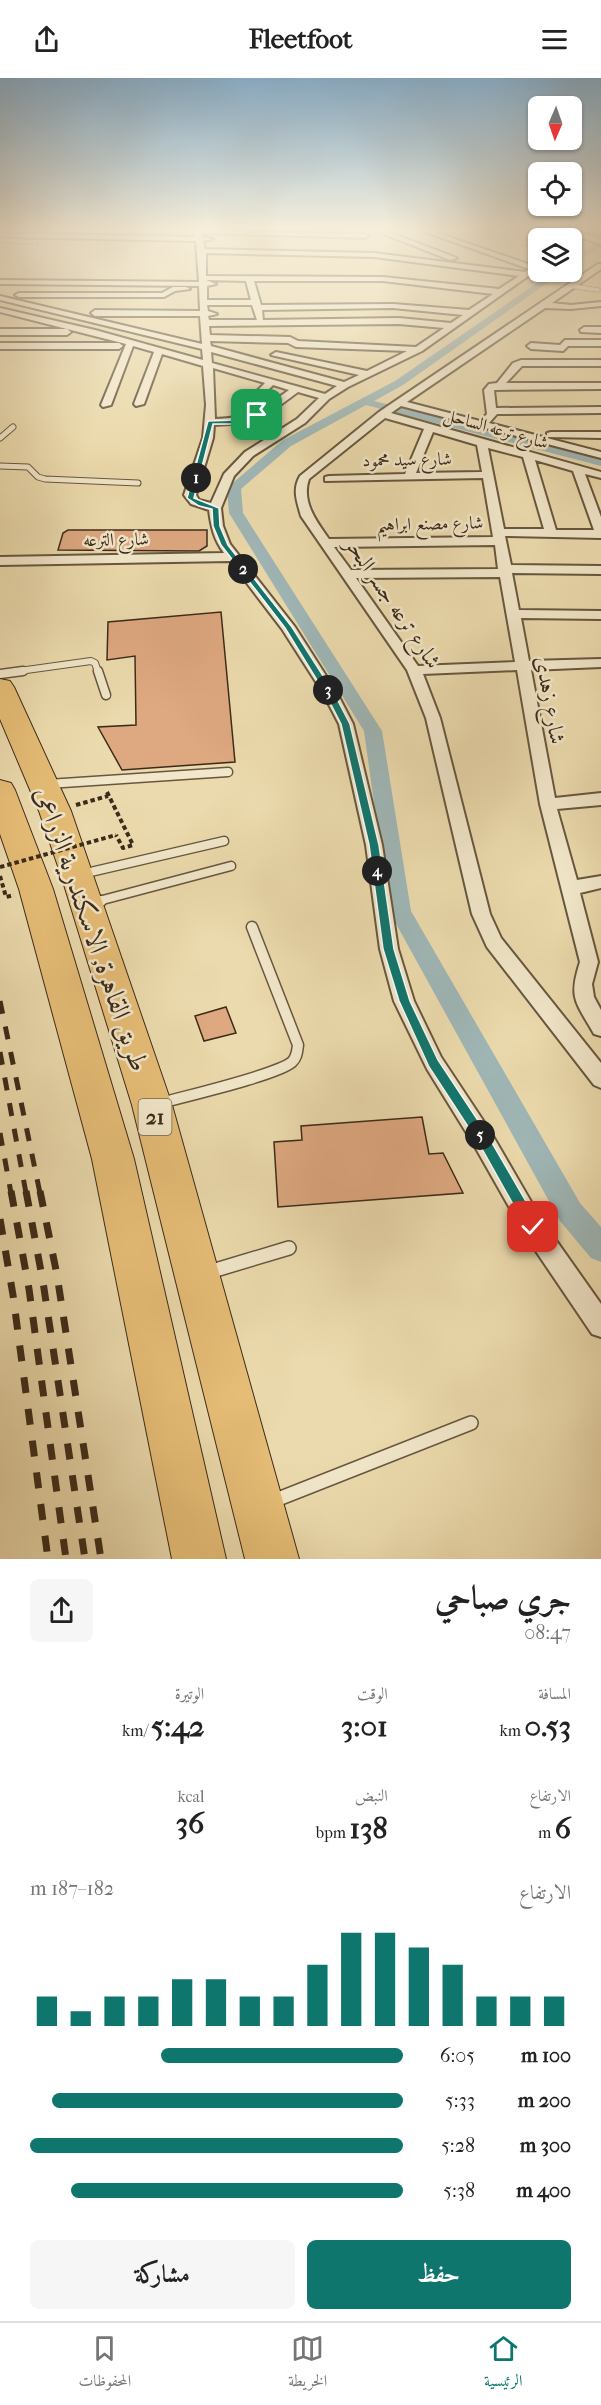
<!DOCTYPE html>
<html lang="ar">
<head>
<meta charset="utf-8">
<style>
	:root { --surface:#fff; --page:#f6f6f6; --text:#222; --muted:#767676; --line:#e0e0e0; --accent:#0f766e }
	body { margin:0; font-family:"IM FELL French Canon",Amiri,serif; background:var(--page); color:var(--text); direction:rtl; height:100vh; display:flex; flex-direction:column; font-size:22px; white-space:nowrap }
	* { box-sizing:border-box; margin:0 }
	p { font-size:20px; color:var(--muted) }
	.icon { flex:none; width:33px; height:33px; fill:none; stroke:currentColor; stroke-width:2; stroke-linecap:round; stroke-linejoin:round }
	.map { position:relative; height:1481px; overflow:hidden; direction:ltr }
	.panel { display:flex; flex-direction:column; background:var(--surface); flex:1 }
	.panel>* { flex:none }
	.needle { width:39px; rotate:182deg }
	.tools { position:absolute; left:528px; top:18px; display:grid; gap:12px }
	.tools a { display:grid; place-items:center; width:54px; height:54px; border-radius:9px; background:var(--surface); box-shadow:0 2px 4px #0004; font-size:30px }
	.pin { position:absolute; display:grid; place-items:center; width:51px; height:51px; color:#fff; margin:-26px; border-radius:12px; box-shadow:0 3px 9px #0006 }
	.km { position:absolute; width:30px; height:30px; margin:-15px; border-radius:50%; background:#222; color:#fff; font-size:16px; line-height:30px; text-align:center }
	.round { display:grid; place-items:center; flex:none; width:63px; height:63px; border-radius:9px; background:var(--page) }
	.head { display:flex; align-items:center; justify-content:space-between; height:102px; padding:0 30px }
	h1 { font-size:33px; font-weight:700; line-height:45px }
	.figures { display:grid; grid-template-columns:repeat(3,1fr); gap:9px; height:102px; padding:6px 30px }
	.figures div { display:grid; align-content:center }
	.figures b { font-size:30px; font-weight:700 }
	.figures small { font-size:16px; font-weight:400 }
	.figures p { font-size:16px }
	.chart { height:168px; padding:12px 30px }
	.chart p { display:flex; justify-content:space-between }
	.chart svg { width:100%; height:108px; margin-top:6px; stroke:var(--accent); stroke-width:6 }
	.action { display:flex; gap:12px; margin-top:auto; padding:12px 30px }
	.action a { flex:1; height:69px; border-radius:9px; background:var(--accent); color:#fff; font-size:24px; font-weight:700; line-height:69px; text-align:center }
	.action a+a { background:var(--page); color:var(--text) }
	ul { padding:0 30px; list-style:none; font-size:20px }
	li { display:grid; grid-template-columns:96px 72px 1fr; align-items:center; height:45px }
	li i { height:15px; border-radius:8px; background:var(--accent) }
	header { display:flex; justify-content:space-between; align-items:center; height:78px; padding:0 30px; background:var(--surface); font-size:27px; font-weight:700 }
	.dock { display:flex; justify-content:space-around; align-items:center; height:84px; border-top:2px solid var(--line); background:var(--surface); font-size:16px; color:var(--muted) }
	.dock a { display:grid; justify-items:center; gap:3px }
	.dock .selected { color:var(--accent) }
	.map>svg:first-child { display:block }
</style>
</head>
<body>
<header><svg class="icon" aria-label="menu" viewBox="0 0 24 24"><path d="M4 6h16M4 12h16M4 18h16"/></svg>Fleetfoot<svg class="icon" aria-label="share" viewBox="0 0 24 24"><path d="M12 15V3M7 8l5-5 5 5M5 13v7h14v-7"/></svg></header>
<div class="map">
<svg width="601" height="1481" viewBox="0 0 601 1481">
	<rect width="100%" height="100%" fill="#ebdaad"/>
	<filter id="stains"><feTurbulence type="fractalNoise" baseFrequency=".00333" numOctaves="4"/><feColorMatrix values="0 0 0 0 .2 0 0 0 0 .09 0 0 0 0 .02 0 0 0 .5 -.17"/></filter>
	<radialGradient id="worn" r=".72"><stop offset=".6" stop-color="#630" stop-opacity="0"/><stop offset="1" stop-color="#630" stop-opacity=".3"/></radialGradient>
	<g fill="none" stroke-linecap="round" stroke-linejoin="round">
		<g fill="#9fb7b7" fill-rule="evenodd">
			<path d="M601 161V168L572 187V180Z"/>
			<path d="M553 194H563L403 307 374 323 601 380V388L366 327 291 368 241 411 243 435 382 653 411 833 580 1125 601 1149V1184L591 1180 560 1143 389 833 364 653 229 435 227 410 283 362 395 303Z"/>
		</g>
	</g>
	<g fill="#dea880" stroke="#3b2b1a" stroke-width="1.5">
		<path d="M68 452H207V468L199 473 58 472 63 455Z"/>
		<path d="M221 534 235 684 122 692 98 649 136 647 135 578 107 582 108 544Z"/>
		<path d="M226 929 236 955 204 963 195 938Z"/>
		<path d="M422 1039 429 1076 443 1075 463 1115 278 1129 274 1064 302 1062 301 1048Z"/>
	</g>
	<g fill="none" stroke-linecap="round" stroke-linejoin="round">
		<defs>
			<g id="lane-far5">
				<path d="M491 153H503"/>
				<path d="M540 160 568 153"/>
				<path d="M0 162 35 164"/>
				<path d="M524 165 538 161"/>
				<path d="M571 208 598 212"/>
			</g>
			<g id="lane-far4">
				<path d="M0 360 13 349"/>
				<path d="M0 388 28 389 38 399 45 401 138 405"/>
			</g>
			<path id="lane-far3" d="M12 594 91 583 95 585 98 594"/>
			<g id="lane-far2">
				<path d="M98 593 106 617"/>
				<path d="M0 596 23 593"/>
				<path d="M48 706 228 694"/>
				<path d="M82 796 224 763"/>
				<path d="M95 824 231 788"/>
			</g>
			<g id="lane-far1">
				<path d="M93 825 101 823"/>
				<path d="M161 1025C186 1018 277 997 292 984 297 979 297 974 298 967L252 849"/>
			</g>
			<g id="lane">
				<path d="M209 1194 289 1170"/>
				<path d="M273 1423 471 1345"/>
			</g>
			<g id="street">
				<path d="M194 153 365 156 369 158 365 160 201 155 202 159 213 161 203 163 205 171 374 175 525 194 529 191 423 153H432L534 188 538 186V191L422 273 348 309 329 321 305 345 253 378 234 398 221 430 223 448 230 466 295 549 337 615 353 646 382 767 398 871 414 923 441 979 490 1053 541 1141 601 1226V1259L592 1256 525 1157 474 1067 427 991 394 923 380 871 366 767 339 646 323 615 282 551 230 483 0 487V479L224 475C214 462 211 448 209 432L191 426 184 417 203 360 206 327 203 288 162 276 144 326 136 328 134 326 154 274 133 268 111 327 103 329 101 327 126 266 0 234V230L95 252 203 282 202 271 0 222V218L202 266 200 238H95L91 235 95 232 200 233 199 208 0 206V202L199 204 196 163 0 159V155L195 159ZM206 175 374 179 519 198 499 211 383 199 206 198ZM206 202 246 203 251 222H207V208L216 206ZM254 203H383L493 216 469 232 393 226 261 227ZM207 227H252L257 242H209L208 238 217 236 208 233ZM393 230 463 237 451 245 399 240 263 242 262 232ZM399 246 444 250 416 269 298 263 290 259 210 257 209 248ZM210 263 288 265 296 269 407 273 367 293 276 274 271 277 359 297 344 304 211 268ZM211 274 337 308 325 316 212 285ZM213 290 265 305 249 321V325H255L273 307 289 312C261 332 250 340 215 341ZM298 314 319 320 297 341 245 374 224 396 211 425 199 422 196 417 213 360 214 347 247 345 271 334Z"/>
				<path d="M380 153H386L457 180 450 182 381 155Z"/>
				<path d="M590 153H601V156L592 154Z"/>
				<path d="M581 156 588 158 572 169V164Z"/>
				<path d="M598 186H601V191L552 225 571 227 601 224V228L571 231 545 230 407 324 480 343 487 336 484 312 489 306 497 305 513 285 521 282H601V288H522L506 305H601V311L494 312 496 330 601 329V335L497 336 489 345 601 374V380L401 328 391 335 601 394V400L585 396 601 439V460L505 458 511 487 601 488V496L512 495 519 532 601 533V541L521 540 529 583 601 581V589L531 592 555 720 601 715V727L557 731 577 802 601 798V810L580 815 598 884 592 906 594 919 601 932V958L594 956C576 924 568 921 580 884L540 726 517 592 423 596 440 640 490 836 501 860 601 985V1010L594 1007 487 869 472 836 426 640 407 592 301 438C297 423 292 412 300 398L379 334ZM385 340 424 351 405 396 329 398 325 399V403L483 400 493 459 329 461C317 444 301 424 309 401ZM433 354 477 367 482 394 416 395ZM488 370 523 379 544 451H504ZM535 382 573 393 594 452H556ZM495 467 498 491 351 492 334 469ZM500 499 515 584 418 588 356 500Z"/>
				<path d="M173 209H186L190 211 175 213 164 219H19L15 217 19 215H162Z"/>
				<path d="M584 249H601V255L581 254 580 252Z"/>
				<path d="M0 251H67L71 254 67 257H0Z"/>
				<path d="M565 262H601V268H568L563 273 531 271 527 268 531 265 560 267Z"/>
				<path d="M0 265H119L123 268 119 271H0Z"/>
				<path d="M551 354H601V360L547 359V355Z"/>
			</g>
			<path id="secondary" d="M564 153H578L601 161V167Z"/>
			<g id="highway">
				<path d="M0 601 10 603 14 609 71 733 172 1027 299 1481H245L132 1027 61 797 39 733 0 641Z"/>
				<path d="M0 702 11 705 15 712 53 811 134 1081 226 1481H172L92 1081 19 811 0 756Z"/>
			</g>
		</defs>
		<use href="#lane-far5" stroke="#67573f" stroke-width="5"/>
		<use href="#lane-far4" stroke="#67573f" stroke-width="7"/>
		<use href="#lane-far3" stroke="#67573f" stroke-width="8"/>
		<use href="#lane-far2" stroke="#67573f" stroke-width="11"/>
		<use href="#lane-far1" stroke="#67573f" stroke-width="13"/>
		<use href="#lane" stroke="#67573f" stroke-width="16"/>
		<use href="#street" stroke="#67573f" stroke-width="4"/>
		<use href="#secondary" stroke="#3b2b1a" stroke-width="3"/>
		<use href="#highway" stroke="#3b2b1a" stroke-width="2"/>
		<g stroke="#3b2b1a" stroke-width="4" stroke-dasharray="4.5 3" stroke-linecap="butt">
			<path d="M107 714 133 767 123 770 116 757"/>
			<path d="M76 727 108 718"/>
			<path d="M0 798 6 819 14 817"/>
		</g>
		<use href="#lane-far5" stroke="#f2e7ca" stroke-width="4"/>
		<use href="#lane-far4" stroke="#f2e7ca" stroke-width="5"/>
		<use href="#lane-far3" stroke="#f2e7ca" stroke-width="6"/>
		<use href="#lane-far2" stroke="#f2e7ca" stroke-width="8"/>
		<use href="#lane-far1" stroke="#f2e7ca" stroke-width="10"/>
		<use href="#lane" stroke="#f2e7ca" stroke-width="13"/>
		<use href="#street" fill="#f2e7ca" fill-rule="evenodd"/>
		<use href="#secondary" fill="#f2e7ca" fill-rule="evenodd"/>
		<use href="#highway" fill="#e6bd76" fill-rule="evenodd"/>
		<g stroke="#3b2b1a" stroke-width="5" stroke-dasharray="13 13" stroke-linecap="butt">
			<path d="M0 923 40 1115"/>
			<path d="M0 974 26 1115"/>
			<path d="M0 1055 11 1115"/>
		</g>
		<g stroke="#3b2b1a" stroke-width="7" stroke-dasharray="16 16" stroke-linecap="butt">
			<path d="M11 1113 29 1211 66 1481"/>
			<path d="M26 1113 43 1204 85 1481"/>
			<path d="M40 1113 57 1197 101 1481"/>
			<path d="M0 1141 13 1217 48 1481"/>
		</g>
		<path stroke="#3b2b1a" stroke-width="4" stroke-dasharray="4.5 3" stroke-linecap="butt" d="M0 789 116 757"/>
	</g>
	<linearGradient id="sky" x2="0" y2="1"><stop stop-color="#8bb5d4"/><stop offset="0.42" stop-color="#f6eeda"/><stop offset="1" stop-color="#f6eeda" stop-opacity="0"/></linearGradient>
	<rect width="601" height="360" fill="url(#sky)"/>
	<path fill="#0f766e" stroke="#fff" stroke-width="1.5" d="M255 335 260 337 239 346H213L194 420 219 430 220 448 228 467 292 549 334 615 350 646 379 767 394 871 410 923 438 982 487 1056 538 1144 540 1149 538 1153 533 1155 528 1153 478 1064 429 989 399 923 383 871 369 767 341 646 325 615 285 550 221 467 213 448 212 431 199 428 187 420 208 343 238 342Z"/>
	<g text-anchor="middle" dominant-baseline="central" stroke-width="5" stroke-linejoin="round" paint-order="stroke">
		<g font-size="18" fill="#3b2b1a" stroke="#f2e7ca">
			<text transform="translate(496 351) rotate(16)">شارع ترعه الساحل</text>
			<text transform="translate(407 382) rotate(-1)">شارع سيد محمود</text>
			<text transform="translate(430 446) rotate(-1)">شارع مصنع ابراهيم</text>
			<text transform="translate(116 462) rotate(-1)">شارع الترعه</text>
		</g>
		<rect fill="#f2e7ca" stroke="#72634f" stroke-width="1.5" x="138.5" y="1021" width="33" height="36" rx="4.5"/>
		<g font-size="21" font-weight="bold" fill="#3b2b1a">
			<text x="155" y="1039">21</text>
		</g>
		<g font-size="22" fill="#3b2b1a" stroke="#f2e7ca">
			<text transform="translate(393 525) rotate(56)">شارع ترعه جسر البحر</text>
			<text transform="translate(550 622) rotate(80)">شارع زهدى</text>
		</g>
		<g font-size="27" fill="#3b2b1a" stroke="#f2e7ca">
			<text transform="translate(92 851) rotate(71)">طريق القاهرة, الاسكندرية الزراعى</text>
		</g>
	</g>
	<rect width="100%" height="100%" filter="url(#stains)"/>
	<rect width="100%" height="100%" fill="url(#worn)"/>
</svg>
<div class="tools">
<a><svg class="needle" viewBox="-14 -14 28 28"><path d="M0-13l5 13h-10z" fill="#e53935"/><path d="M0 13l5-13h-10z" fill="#767676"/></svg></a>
<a><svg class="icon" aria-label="locate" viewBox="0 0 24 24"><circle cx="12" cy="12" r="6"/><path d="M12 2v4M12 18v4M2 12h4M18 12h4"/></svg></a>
<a><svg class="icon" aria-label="layers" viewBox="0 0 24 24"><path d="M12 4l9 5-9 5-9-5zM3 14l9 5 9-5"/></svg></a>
</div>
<div class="pin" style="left:257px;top:337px;background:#1e9e55"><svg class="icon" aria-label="arrive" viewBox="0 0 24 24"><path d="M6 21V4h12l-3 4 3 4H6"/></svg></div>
<div class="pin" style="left:533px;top:1149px;background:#d93025"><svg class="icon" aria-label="check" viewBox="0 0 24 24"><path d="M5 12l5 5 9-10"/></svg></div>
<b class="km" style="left:196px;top:400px">1</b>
<b class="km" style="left:243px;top:491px">2</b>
<b class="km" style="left:328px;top:612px">3</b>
<b class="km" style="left:377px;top:793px">4</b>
<b class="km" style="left:480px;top:1057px">5</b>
</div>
<section class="panel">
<div class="head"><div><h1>جري صباحي</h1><p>08:47</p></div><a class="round"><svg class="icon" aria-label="share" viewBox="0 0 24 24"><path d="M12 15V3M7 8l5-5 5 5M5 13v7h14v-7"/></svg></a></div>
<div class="figures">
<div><p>المسافة</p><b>0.53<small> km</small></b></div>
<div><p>الوقت</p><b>3:01</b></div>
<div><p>الوتيرة</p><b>5:42<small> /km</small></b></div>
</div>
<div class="figures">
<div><p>الارتفاع</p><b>6<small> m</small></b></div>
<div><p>النبض</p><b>138<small> bpm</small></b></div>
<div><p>kcal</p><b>36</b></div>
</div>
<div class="chart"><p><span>الارتفاع</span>182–187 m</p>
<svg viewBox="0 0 160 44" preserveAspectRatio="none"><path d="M5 44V32M15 44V38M25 44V32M35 44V32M45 44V25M55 44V25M65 44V32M75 44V32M85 44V19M95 44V6M105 44V6M115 44V12M125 44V19M135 44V32M145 44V32M155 44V32"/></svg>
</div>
<ul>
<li><b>100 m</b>6:05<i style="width:65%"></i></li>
<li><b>200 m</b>5:33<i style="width:94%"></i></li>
<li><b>300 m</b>5:28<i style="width:100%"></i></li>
<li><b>400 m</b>5:38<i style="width:89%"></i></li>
</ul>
<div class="action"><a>حفظ</a><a>مشاركة</a></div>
</section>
<nav class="dock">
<a class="selected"><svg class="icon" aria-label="home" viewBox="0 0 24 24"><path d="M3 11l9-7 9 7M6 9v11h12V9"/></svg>الرئيسية</a>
<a><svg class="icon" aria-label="map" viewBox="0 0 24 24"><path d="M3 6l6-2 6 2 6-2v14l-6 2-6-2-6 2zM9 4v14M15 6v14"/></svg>الخريطة</a>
<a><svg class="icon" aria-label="saved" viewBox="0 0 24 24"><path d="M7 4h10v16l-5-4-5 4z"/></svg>المحفوظات</a>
</nav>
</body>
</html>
